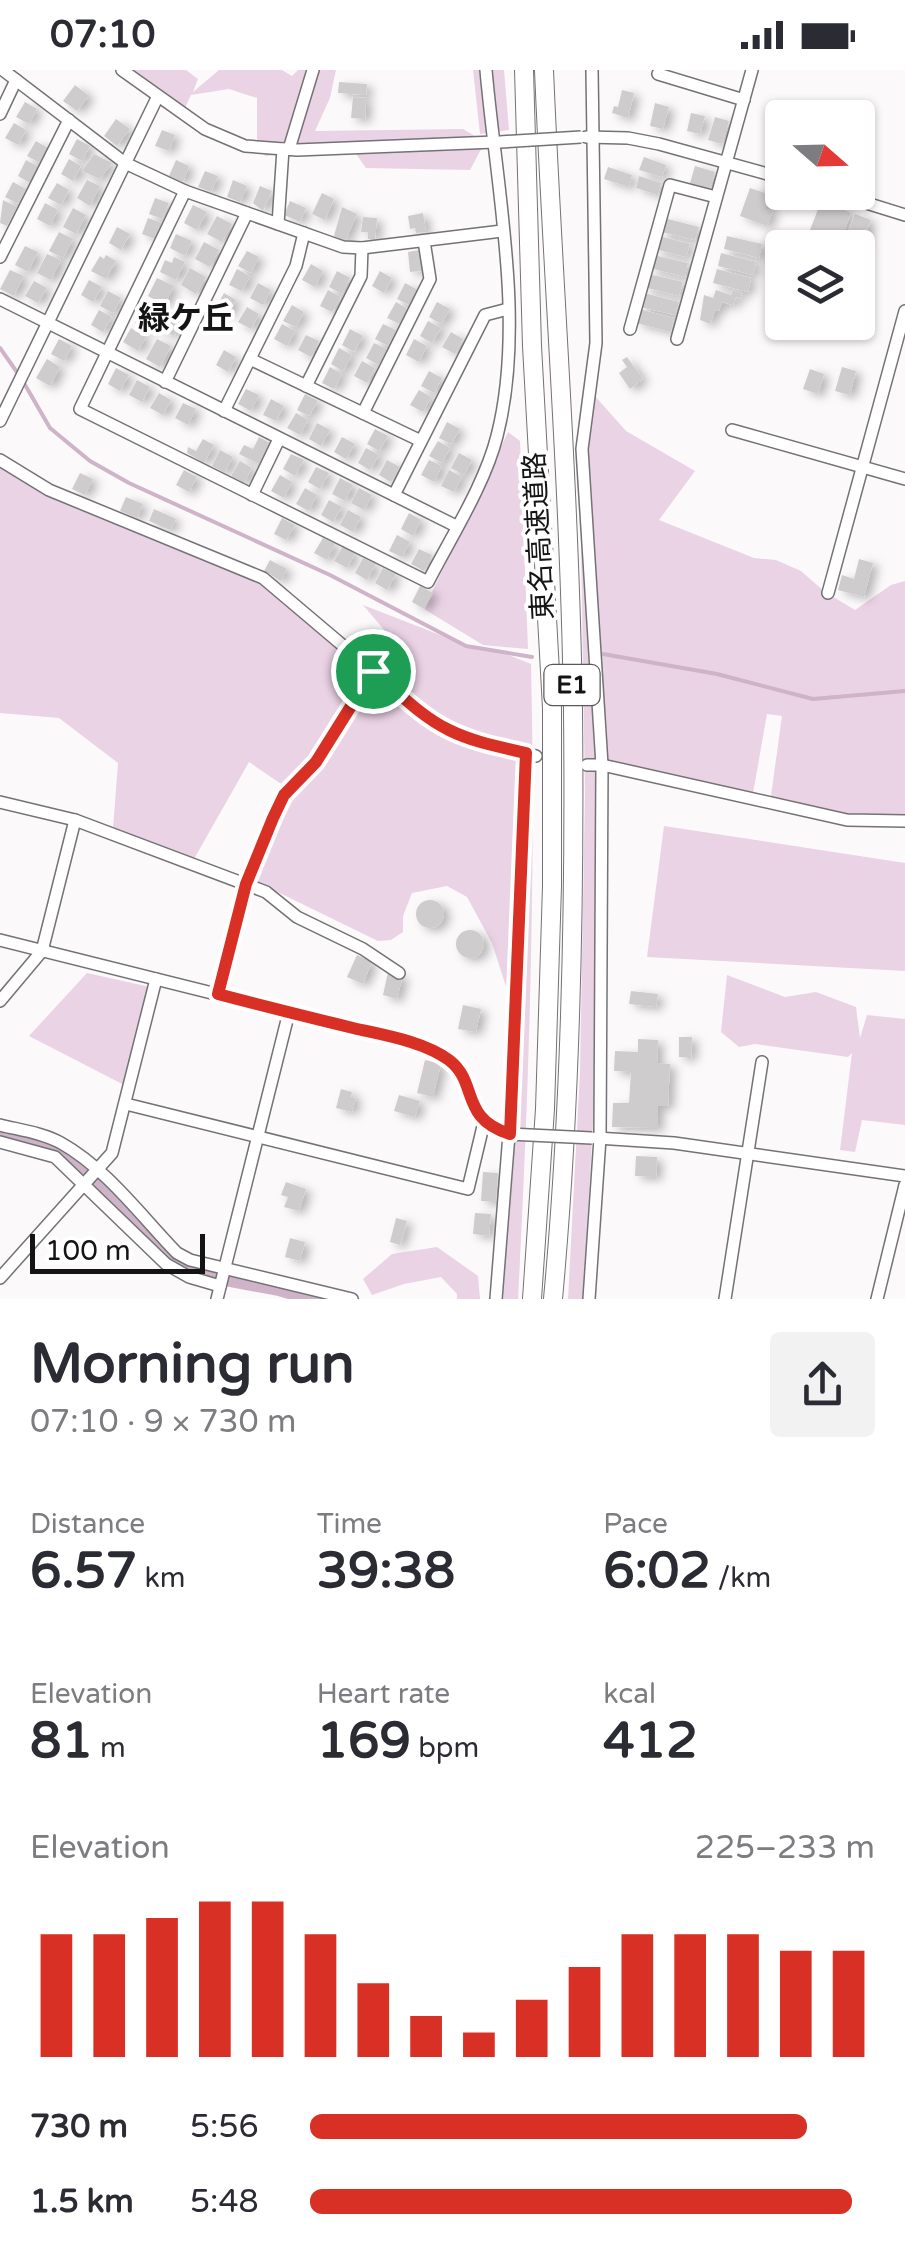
<!DOCTYPE html>
<html lang="en">
<head>
<meta charset="utf-8">
<style>
	:root { --surface:#fff; --page:#f2f2f3; --text:#2b2b33; --muted:#7c7c81; --accent:#d93025 }
	body { margin:0; font-family:"Varela Round","Noto Sans JP",sans-serif; background:var(--page); color:var(--text); height:100vh; display:flex; flex-direction:column; font-size:38px; white-space:nowrap }
	* { box-sizing:border-box; margin:0 }
	p { font-size:32px; color:var(--muted) }
	.icon { flex:none; width:55px; height:55px; fill:none; stroke:currentColor; stroke-width:2; stroke-linecap:round; stroke-linejoin:round }
	.map { position:relative; height:1229px; overflow:hidden }
	.details { display:flex; flex-direction:column; background:var(--surface); flex:1 }
	.details>* { flex:none }
	.needle { width:65px; rotate:110deg }
	.tools { position:absolute; left:765px; top:30px; display:grid; gap:20px }
	.tools a { display:grid; place-items:center; width:110px; height:110px; border-radius:10px; background:var(--surface); box-shadow:0 2px 8px #0004; font-size:50px }
	.scale { position:absolute; left:30px; bottom:25px; width:175px; box-sizing:border-box; padding-left:10px; border:5px solid #151415; border-top:0; font-size:28px; line-height:35px; white-space:nowrap; color:#151415; -webkit-text-stroke:8px #fff; paint-order:stroke }
	.pin { position:absolute; display:grid; place-items:center; width:85px; height:85px; color:#fff; margin:-42px; border:5px solid #fff; border-radius:50%; box-shadow:0 2px 10px #0007 }
	.round { display:grid; place-items:center; flex:none; width:105px; height:105px; border-radius:10px; background:var(--page) }
	.overview { display:flex; align-items:center; justify-content:space-between; height:170px; padding:0 30px }
	h1 { font-size:55px; font-weight:700; line-height:75px }
	.figures { display:grid; grid-template-columns:repeat(3,1fr); gap:15px; height:170px; padding:10px 30px }
	.figures div { display:grid; align-content:center }
	.figures b { font-size:50px; font-weight:700 }
	.figures small { font-size:28px; font-weight:400 }
	.figures p { font-size:28px }
	.chart { height:280px; padding:20px 30px }
	.chart p { display:flex; justify-content:space-between }
	.chart svg { width:100%; height:180px; margin-top:10px; stroke:var(--accent); stroke-width:6 }
	ul { padding:0 30px; list-style:none; font-size:32px }
	li { display:grid; grid-template-columns:160px 120px 1fr; align-items:center; height:75px }
	li i { height:25px; border-radius:12px; background:var(--accent) }
	.status { display:flex; justify-content:space-between; align-items:center; height:70px; padding:0 50px; background:var(--surface); direction:ltr }
	.status svg { height:28px; fill:currentColor }
	.map>svg:first-child { display:block }
</style>
</head>
<body>
<div class="status"><b>07:10</b><svg viewBox="0 0 49 12"><path d="M0 12V9h3v3zM5 12V6h3v6zM10 12V3h3v9zM15 12V0h3v12zM26 1h20v11H26zM47 4h2v5h-2z"/></svg></div>
<div class="map">
<svg width="905" height="1229" viewBox="0 0 905 1229">
	<defs>
		<filter id="shadow"><feDropShadow dx="6" dy="3.5" stdDeviation="5" flood-color="#0004"/></filter>
	</defs>
	<rect width="100%" height="100%" fill="#fcf9fb"/>
	<g fill="#ead3e5">
		<path d="M122 0H186L198 9 193 22 219 0H282L292 6 298 0H336L330 28 315 61 463 59 485 72 470 100 366 98 351 77 265 86 257 69V28L229 19 191 25 182 44Z"/>
		<path d="M473 0H504L509 60 480 64Z"/>
		<path d="M594 325 626 361 695 401 659 450 754 488 776 490 801 501 825 522 855 540 891 515 905 511V751L847 750 770 733 782 646 767 644 752 729 601 695V914L583 1229H568L580 1002 585 723 581 474 597 639 583 376Z"/>
		<path d="M508 362 520 371 528 579 483 575 424 539Z"/>
		<path d="M0 393 80 433 201 482 285 526 379 606 402 581 363 535 471 577 504 583 531 594C536 805 529 1018 518 1229H501L513 1077 509 926 492 873 467 827 447 816 412 823 403 846V862L391 870 378 871 249 808 290 720 249 692 194 789 113 759 118 693 59 648 0 643Z"/>
		<path d="M664 756 905 793V901L647 887Z"/>
		<path d="M87 903 150 917 126 1016 29 966Z"/>
		<path d="M727 905 785 927 816 922 856 937 860 968 867 945 905 949V1055L862 1050 855 1082 840 1080 852 983 848 987 755 974 739 977 721 962Z"/>
		<path d="M437 1177 478 1206 480 1229H457V1224L441 1207 404 1214 372 1225 363 1209 392 1184Z"/>
	</g>
	<g fill="none" stroke-linecap="round" stroke-linejoin="round">
		<g stroke="#ceb3c9" stroke-width="4">
			<path d="M0 278 19 305"/>
			<path d="M24 313 50 358 90 391 129 413 330 505 466 576 532 587"/>
			<path d="M603 584 717 604 813 629 905 621"/>
		</g>
		<path stroke="#ceb3c9" stroke-width="20" d="M0 1063 61 1080 171 1187 188 1199 279 1216 324 1229"/>
	</g>
	<g fill="#cfccce" filter="url(#shadow)">
		<path d="M339 12 367 14 366 25 338 23Z"/>
		<path d="M75 15 89 26 77 41 63 31Z"/>
		<path d="M622 20 634 23 628 48 612 43 614 36 618 37Z"/>
		<path d="M353 27 366 28 365 49 351 48Z"/>
		<path d="M25 32 37 39 29 54 16 47Z"/>
		<path d="M655 33 669 37 663 59 650 56Z"/>
		<path d="M691 43 705 46 700 64 687 61Z"/>
		<path d="M715 47 729 51 722 74 708 70Z"/>
		<path d="M116 49 130 59 117 76 104 66Z"/>
		<path d="M14 53 26 60 18 75 5 68Z"/>
		<path d="M162 60 175 65 169 81 155 76Z"/>
		<path d="M77 69 90 76 82 91 69 84Z"/>
		<path d="M36 71 48 78 40 93 27 86Z"/>
		<path d="M94 84 112 93 100 109 82 101Z"/>
		<path d="M644 87 666 95 662 107 639 100Z"/>
		<path d="M69 89 81 96 73 111 61 104Z"/>
		<path d="M26 90 39 97 30 113 18 106Z"/>
		<path d="M176 90 189 96 183 112 169 106Z"/>
		<path d="M695 96 715 102 710 118 690 113Z"/>
		<path d="M608 97 632 105 629 117 604 109Z"/>
		<path d="M205 101 218 106 211 122 198 117Z"/>
		<path d="M639 106 661 113 658 125 636 118Z"/>
		<path d="M87 110 100 116 90 136 77 128Z"/>
		<path d="M233 110 247 116 240 132 227 127Z"/>
		<path d="M13 112 26 119 18 134 5 127Z"/>
		<path d="M57 113 69 120 61 135 48 128Z"/>
		<path d="M260 116 272 121 263 141 253 133Z"/>
		<path d="M750 118 771 125 766 139 773 141 767 156 740 146Z"/>
		<path d="M322 123 334 129 325 150 312 144Z"/>
		<path d="M155 128 169 133 162 149 149 144Z"/>
		<path d="M822 129 851 143 838 178H803Z"/>
		<path d="M3 130 17 137 7 156 0 153Z"/>
		<path d="M290 131 306 138 300 152 284 145Z"/>
		<path d="M45 133 58 140 50 156 37 149Z"/>
		<path d="M193 135 207 142 197 160 184 153Z"/>
		<path d="M342 137 357 144 345 171 334 166Z"/>
		<path d="M73 138 86 145 76 164 63 157Z"/>
		<path d="M423 143 426 162 416 163 415 158 410 159 408 146Z"/>
		<path d="M855 144 871 150 860 178 843 174Z"/>
		<path d="M217 146 232 154 222 172 207 164Z"/>
		<path d="M363 147 377 148 375 170 368 169V162H361Z"/>
		<path d="M148 148 162 153 155 169 142 164Z"/>
		<path d="M664 148 699 157 695 170 661 162Z"/>
		<path d="M117 157 130 164 121 180 109 173Z"/>
		<path d="M59 162 73 169 63 188 49 181Z"/>
		<path d="M176 164 192 171 185 186 170 178Z"/>
		<path d="M659 166 690 174 686 187 655 179Z"/>
		<path d="M727 166 762 174 759 188 724 179Z"/>
		<path d="M204 172 219 180 210 197 195 189Z"/>
		<path d="M25 176 38 182 28 202 15 195Z"/>
		<path d="M420 180 422 201 410 202 408 182Z"/>
		<path d="M247 181 259 187 251 203 238 196Z"/>
		<path d="M721 183 756 192 753 205 718 196Z"/>
		<path d="M47 184 61 190 51 210 37 203Z"/>
		<path d="M106 185 116 191 106 209 91 201 100 186 104 189Z"/>
		<path d="M653 185 688 193 685 207 650 198Z"/>
		<path d="M174 187 185 192 176 210 160 202 165 190 172 193Z"/>
		<path d="M311 194 323 201 315 217 302 210Z"/>
		<path d="M190 198 206 207 196 224 181 215Z"/>
		<path d="M237 199 250 206 242 221 229 215Z"/>
		<path d="M717 199 751 208 748 222 713 213Z"/>
		<path d="M10 200 24 206 14 226 0 219Z"/>
		<path d="M337 201 350 208 342 224 329 217Z"/>
		<path d="M380 201 392 208 384 223 372 216Z"/>
		<path d="M648 204 683 212 679 226 644 217Z"/>
		<path d="M157 208 174 216 164 235 148 226Z"/>
		<path d="M89 210 102 217 93 232 81 225Z"/>
		<path d="M34 211 47 218 38 233 25 226Z"/>
		<path d="M258 213 271 220 263 235 250 228Z"/>
		<path d="M405 213 418 220 409 235 397 229Z"/>
		<path d="M328 220 341 227 332 242 320 236Z"/>
		<path d="M716 220 731 225 733 220 742 223 740 229 736 227 733 235 722 232 719 241 715 240 710 254 700 250 704 225 713 228Z"/>
		<path d="M108 221 121 228 113 243 100 236Z"/>
		<path d="M224 223 236 230 228 245 216 238Z"/>
		<path d="M644 223 679 232 675 245 640 237Z"/>
		<path d="M396 232 408 239 400 254 387 248Z"/>
		<path d="M437 232 450 239 441 254 429 247Z"/>
		<path d="M292 235 304 242 296 257 283 251Z"/>
		<path d="M247 237 259 244 251 259 238 252Z"/>
		<path d="M143 238 157 245 149 261 135 253Z"/>
		<path d="M639 239 674 248 671 262 636 253Z"/>
		<path d="M99 240 112 247 103 262 91 255Z"/>
		<path d="M165 243 182 252 174 266 157 257Z"/>
		<path d="M428 251 441 258 432 273 420 266Z"/>
		<path d="M282 254 295 261 287 276 274 269Z"/>
		<path d="M383 254 396 260 388 276 375 269Z"/>
		<path d="M131 258 146 267 138 281 123 272Z"/>
		<path d="M350 259 363 266 354 282 342 275Z"/>
		<path d="M451 262 463 269 455 284 442 277Z"/>
		<path d="M306 265 319 271 311 287 298 280Z"/>
		<path d="M59 269 72 276 64 291 51 284Z"/>
		<path d="M157 269 171 276 160 297 146 289Z"/>
		<path d="M414 269 427 276 419 292 406 285Z"/>
		<path d="M374 273 387 279 379 295 366 288Z"/>
		<path d="M339 278 352 285 343 301 331 294Z"/>
		<path d="M224 280 236 287 228 302 216 295Z"/>
		<path d="M627 287 643 309 630 319 619 303 627 297 622 290Z"/>
		<path d="M47 289 60 297 50 316 36 308Z"/>
		<path d="M362 291 375 298 367 313 354 306Z"/>
		<path d="M330 297 342 304 334 319 322 313Z"/>
		<path d="M842 297 856 301 850 325 835 321Z"/>
		<path d="M116 298 129 305 120 321 108 314Z"/>
		<path d="M810 299 824 304 818 324 803 319Z"/>
		<path d="M429 301 442 308 434 323 421 316Z"/>
		<path d="M137 310 150 317 142 332 129 325Z"/>
		<path d="M246 319 259 325 251 341 238 334Z"/>
		<path d="M419 320 431 327 423 342 410 335Z"/>
		<path d="M159 323 171 330 163 345 150 338Z"/>
		<path d="M305 324 318 331 309 346 297 340Z"/>
		<path d="M271 329 284 336 276 351 263 345Z"/>
		<path d="M183 333 196 339 188 355 175 348Z"/>
		<path d="M296 343 308 350 300 365 287 358Z"/>
		<path d="M447 352 460 359 451 374 439 368Z"/>
		<path d="M317 353 330 360 321 376 309 369Z"/>
		<path d="M375 359 388 366 379 381 367 374Z"/>
		<path d="M259 367 270 373 259 394 239 384 244 375 253 379Z"/>
		<path d="M342 367 355 374 346 389 334 382Z"/>
		<path d="M203 369 214 375 204 393 187 383 188 377 196 381Z"/>
		<path d="M438 371 450 378 442 393 429 386Z"/>
		<path d="M366 378 379 385 370 400 358 393Z"/>
		<path d="M220 380 233 387 225 403 212 396Z"/>
		<path d="M459 383 472 390 464 405 451 398Z"/>
		<path d="M291 384 304 390 295 406 283 399Z"/>
		<path d="M387 390 400 397 391 412 379 405Z"/>
		<path d="M429 390 442 396 434 412 421 405Z"/>
		<path d="M240 391 252 398 244 413 231 406Z"/>
		<path d="M316 397 329 403 320 419 308 412Z"/>
		<path d="M184 400 197 407 189 422 176 415Z"/>
		<path d="M449 400 462 407 454 422 441 416Z"/>
		<path d="M80 403 93 409 85 425 72 419Z"/>
		<path d="M280 405 292 412 284 428 271 421Z"/>
		<path d="M340 408 353 415 345 431 332 424Z"/>
		<path d="M305 418 317 425 309 441 296 434Z"/>
		<path d="M359 418 372 425 364 440 351 433Z"/>
		<path d="M126 427 143 434 137 448 120 441Z"/>
		<path d="M329 430 342 437 333 452 321 445Z"/>
		<path d="M154 439 176 449 170 460 149 451Z"/>
		<path d="M348 440 361 447 353 462 340 455Z"/>
		<path d="M409 443 421 450 413 466 401 459Z"/>
		<path d="M282 448 295 455 286 470 274 464Z"/>
		<path d="M397 465 410 472 402 487 389 481Z"/>
		<path d="M323 468 335 474 327 490 314 483Z"/>
		<path d="M343 476 355 483 347 498 334 491Z"/>
		<path d="M419 479 432 485 424 501 411 494Z"/>
		<path d="M363 488 376 494 367 510 355 503Z"/>
		<path d="M859 489 873 493 864 527 838 520 842 505 854 509Z"/>
		<path d="M270 490 287 499 281 511 264 501Z"/>
		<path d="M383 498 396 504 387 520 375 513Z"/>
		<path d="M420 516 433 523 424 539 412 532Z"/>
		<circle cx="430" cy="844" r="14"/>
		<circle cx="470" cy="874" r="14"/>
		<path d="M357 885 372 892 363 914 347 907Z"/>
		<path d="M388 902 403 905 397 929 383 925Z"/>
		<path d="M631 921 658 924 656 937 629 934Z"/>
		<path d="M463 935 481 939 476 962 458 959Z"/>
		<path d="M679 967H692L691 988 679 987Z"/>
		<path d="M638 969 658 970 657 993 670 994 668 1036H658V1058L612 1057 613 1033H629L631 1002 614 1001 615 981 638 982Z"/>
		<path d="M425 990 441 994 433 1027 417 1023Z"/>
		<path d="M341 1019 352 1022 351 1027 356 1028 352 1042 336 1038Z"/>
		<path d="M399 1025 420 1031 415 1047 394 1041Z"/>
		<path d="M636 1086 657 1087 656 1107 635 1106Z"/>
		<path d="M483 1102 498 1103 496 1132 481 1131Z"/>
		<path d="M286 1112 306 1119 299 1141 284 1137 288 1127 281 1125Z"/>
		<path d="M475 1143 491 1144 489 1166 473 1164Z"/>
		<path d="M396 1148 407 1151 400 1175 390 1172Z"/>
		<path d="M290 1168 305 1172 300 1191 285 1187Z"/>
	</g>
	<g fill="none" stroke-linecap="round" stroke-linejoin="round">
		<defs>
			<g id="minor">
				<path d="M3 0 125 93 185 121 343 177 362 178 502 161"/>
				<path d="M122 0 205 59 245 76 297 80 495 72"/>
				<path d="M658 4 744 30"/>
				<path d="M0 44 16 10"/>
				<path d="M586 67 628 68 659 74 782 108"/>
				<path d="M289 79 313 0"/>
				<path d="M185 121 80 339 428 512C451 467 485 414 497 366 526 253 496 116 486 0"/>
				<path d="M831 122 905 145"/>
				<path d="M278 154 283 79"/>
				<path d="M0 187 69 50"/>
				<path d="M0 229 456 456"/>
				<path d="M630 259 670 115 716 127"/>
				<path d="M677 269 752 0"/>
				<path d="M250 289 421 371"/>
				<path d="M165 312 247 143"/>
				<path d="M306 316 361 206 362 178"/>
				<path d="M224 341 296 196 304 163"/>
				<path d="M363 343 430 209 424 171"/>
				<path d="M0 351 157 28"/>
				<path d="M732 360 905 409"/>
				<path d="M0 390 49 420 263 508 425 645 472 670 536 686"/>
				<path d="M252 425 279 369"/>
				<path d="M394 425 485 245 508 239"/>
				<path d="M828 523 905 241"/>
				<path d="M587 695H602L847 750 905 751"/>
				<path d="M0 732 75 750 266 822 297 847 363 879 399 903"/>
				<path d="M0 870 412 973C424 978 439 982 449 991 479 1016 460 1048 509 1064"/>
				<path d="M218 924 246 814 273 748 285 725 317 692 373 601"/>
				<path d="M0 931 42 881 75 750"/>
				<path d="M126 1034 468 1119 484 1052"/>
				<path d="M0 1055C20 1060 43 1063 61 1073 106 1098 142 1147 177 1183L190 1190 352 1229"/>
				<path d="M597 1068 674 1073 905 1106"/>
				<path d="M0 1072 55 1087 166 1194 189 1207 220 1216"/>
				<path d="M0 1208 112 1083 156 909"/>
				<path d="M217 1229 289 942"/>
				<path d="M496 1229 509 1064 526 683"/>
				<path d="M589 1229 600 1068 602 695 582 379 596 273 592 0"/>
				<path d="M725 1229 762 992"/>
				<path d="M877 1229 905 1115"/>
			</g>
			<g id="highway">
				<path d="M524 0 532 276 552 638V816L545 1039 532 1229"/>
				<path d="M544 0C553 214 570 427 573 641 575 837 571 1034 553 1229"/>
			</g>
		</defs>
		<use href="#minor" stroke="#747274" stroke-width="14"/>
		<use href="#highway" stroke="#747274" stroke-width="20"/>
		<use href="#minor" stroke="#fff" stroke-width="11"/>
		<use href="#highway" stroke="#fff" stroke-width="18"/>
		<defs>
			<g id="minor-bridge">
				<path d="M500 72 581 67"/>
				<path d="M509 1064 592 1068"/>
			</g>
		</defs>
		<use href="#minor-bridge" stroke="#747274" stroke-width="14" stroke-linecap="butt"/>
		<use href="#minor-bridge" stroke="#fff" stroke-width="11"/>
	</g>
	<g fill="none" stroke-linecap="round" stroke-linejoin="round">
		<defs>
			<path id="route" d="M373 601C397 621 420 646 449 660 473 672 500 677 526 683L510 1064C459 1048 479 1013 449 990 423 971 383 965 353 958 308 947 263 936 218 924L246 814 273 748 284 725 316 692Z"/>
		</defs>
		<use href="#route" stroke="#fff" stroke-width="20"/>
		<use href="#route" stroke="#d93025" stroke-width="12"/>
	</g>
	<g text-anchor="middle" dominant-baseline="central" stroke-width="8" stroke-linejoin="round" paint-order="stroke">
		<rect fill="#fff" stroke="#5b5a5b" stroke-width="2.5" x="544.5" y="595" width="55" height="40" rx="8"/>
		<g font-size="25" font-weight="bold" fill="#151415">
			<text x="572" y="615">E1</text>
		</g>
		<g font-size="28" fill="#151415" stroke="#fff">
			<text transform="translate(539 466) rotate(-93)">東名高速道路</text>
		</g>
		<g font-size="32" font-weight="bold" fill="#151415" stroke="#fff">
			<text x="186" y="249">緑ケ丘</text>
		</g>
	</g>
</svg>
<div class="tools">
<a><svg class="needle" viewBox="-14 -14 28 28"><path d="M0-13l5 13h-10z" fill="#e53935"/><path d="M0 13l5-13h-10z" fill="#7c7c81"/></svg></a>
<a><svg class="icon" aria-label="layers" viewBox="0 0 24 24"><path d="M12 4l9 5-9 5-9-5zM3 14l9 5 9-5"/></svg></a>
</div>
<div class="scale">100 m</div>
<div class="pin" style="left:373px;top:601px;background:#1e9e55"><svg class="icon" aria-label="arrive" viewBox="0 0 24 24"><path d="M6 21V4h12l-3 4 3 4H6"/></svg></div>
</div>
<section class="details">
<div class="overview"><div><h1>Morning run</h1><p>07:10 · 9 × 730 m</p></div><a class="round"><svg class="icon" aria-label="share" viewBox="0 0 24 24"><path d="M12 15V3M7 8l5-5 5 5M5 13v7h14v-7"/></svg></a></div>
<div class="figures">
<div><p>Distance</p><b>6.57<small> km</small></b></div>
<div><p>Time</p><b>39:38</b></div>
<div><p>Pace</p><b>6:02<small> /km</small></b></div>
</div>
<div class="figures">
<div><p>Elevation</p><b>81<small> m</small></b></div>
<div><p>Heart rate</p><b>169<small> bpm</small></b></div>
<div><p>kcal</p><b>412</b></div>
</div>
<div class="chart"><p><span>Elevation</span>225–233 m</p>
<svg viewBox="0 0 160 44" preserveAspectRatio="none"><path d="M5 44V14M15 44V14M25 44V10M35 44V6M45 44V6M55 44V14M65 44V26M75 44V34M85 44V38M95 44V30M105 44V22M115 44V14M125 44V14M135 44V14M145 44V18M155 44V18"/></svg>
</div>
<ul>
<li><b>730 m</b>5:56<i style="width:88%"></i></li>
<li><b>1.5 km</b>5:48<i style="width:96%"></i></li>
</ul>
</section>
</body>
</html>
